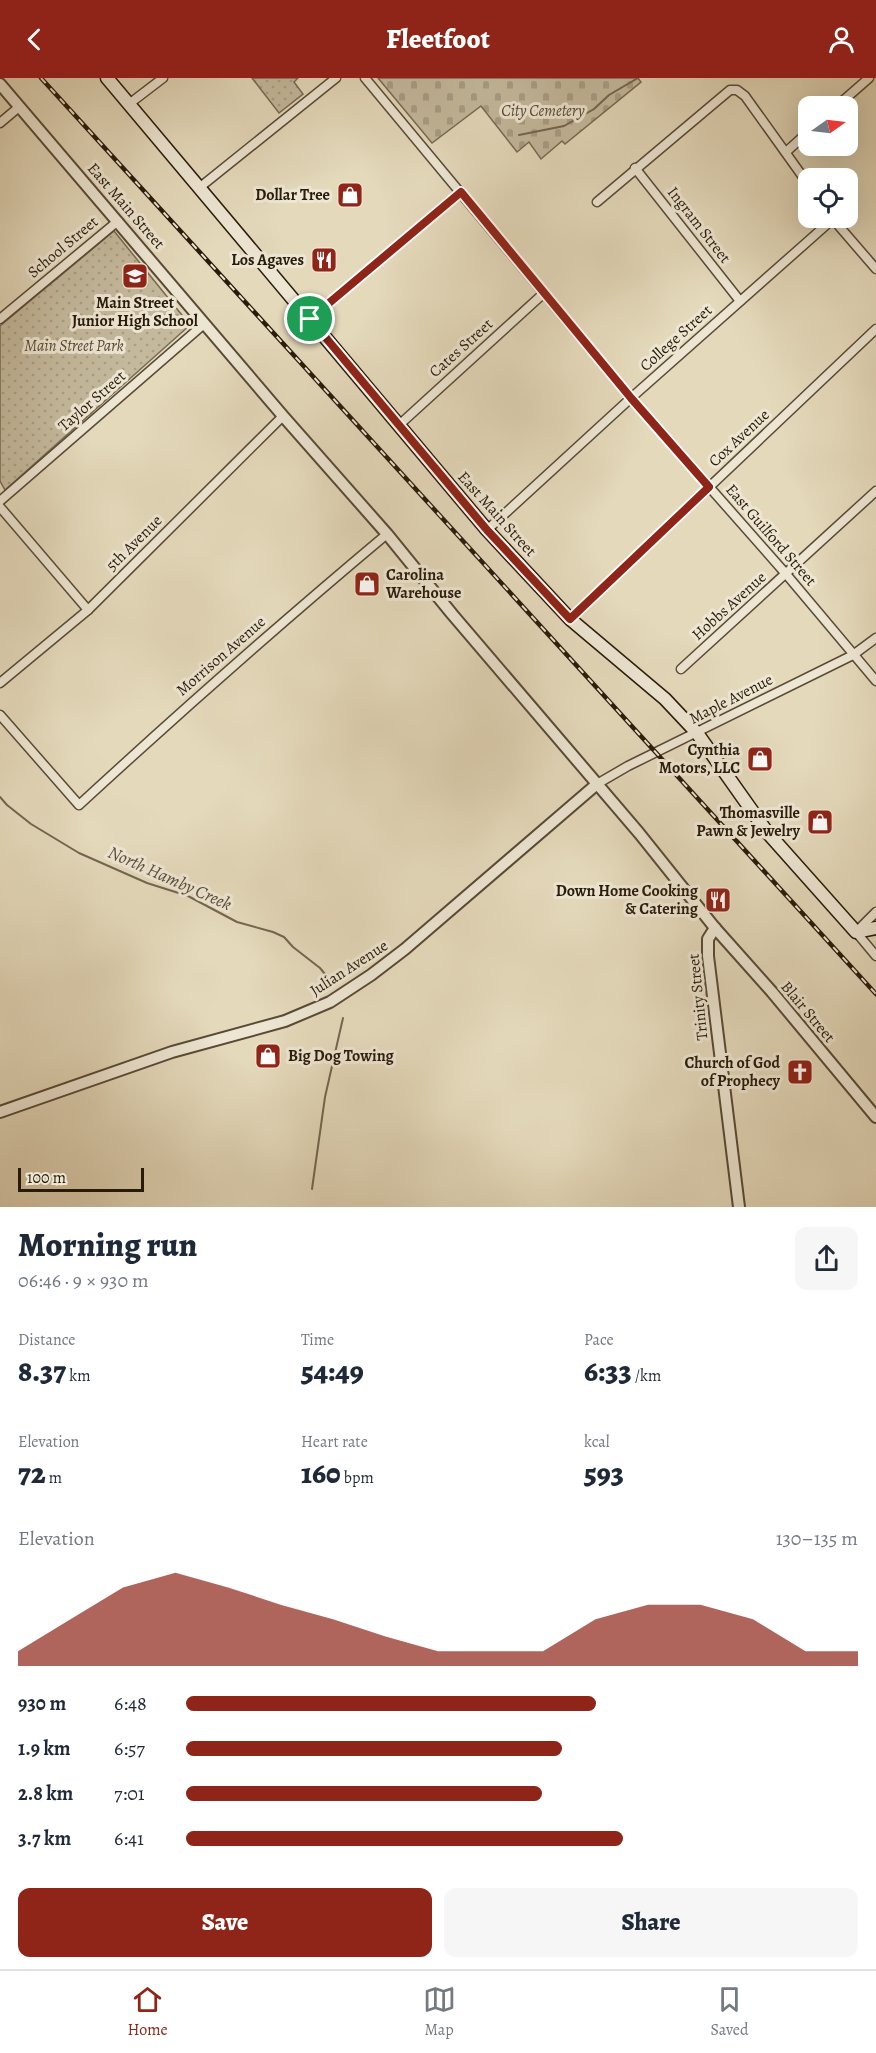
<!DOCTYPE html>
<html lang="en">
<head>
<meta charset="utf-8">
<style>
	:root { --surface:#fff; --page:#f6f6f7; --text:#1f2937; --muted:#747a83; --line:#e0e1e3; --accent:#8f2418 }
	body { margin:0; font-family:Alegreya,serif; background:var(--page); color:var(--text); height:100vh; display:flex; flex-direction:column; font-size:22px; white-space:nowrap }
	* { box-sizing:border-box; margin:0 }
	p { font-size:20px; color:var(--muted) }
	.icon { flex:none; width:33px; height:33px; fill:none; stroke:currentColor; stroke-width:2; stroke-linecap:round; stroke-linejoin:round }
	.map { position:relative; height:1129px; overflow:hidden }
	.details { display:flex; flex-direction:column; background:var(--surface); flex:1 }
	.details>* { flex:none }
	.needle { width:39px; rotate:76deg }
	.controls { position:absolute; left:798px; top:18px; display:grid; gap:12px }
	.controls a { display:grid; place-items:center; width:60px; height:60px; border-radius:12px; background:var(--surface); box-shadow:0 6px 24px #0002; font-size:30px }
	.scale { position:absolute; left:18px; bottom:15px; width:126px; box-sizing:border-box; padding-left:6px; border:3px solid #291b0a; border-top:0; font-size:16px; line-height:21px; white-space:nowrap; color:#291b0a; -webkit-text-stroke:4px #ede6d3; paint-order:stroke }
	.pin { position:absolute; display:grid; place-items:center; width:51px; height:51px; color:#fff; margin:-26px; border:3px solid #fff; border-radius:50%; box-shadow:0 2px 6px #0007 }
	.round { display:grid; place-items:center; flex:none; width:63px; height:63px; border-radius:12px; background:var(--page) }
	.overview { display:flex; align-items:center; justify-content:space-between; height:102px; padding:0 18px }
	h1 { font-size:33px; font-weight:800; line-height:45px }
	.figures { display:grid; grid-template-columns:repeat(3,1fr); gap:9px; height:102px; padding:6px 18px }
	.figures div { display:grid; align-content:center }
	.figures b { font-size:30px; font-weight:800 }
	.figures small { font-size:16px; font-weight:400 }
	.figures p { font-size:16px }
	.chart { height:168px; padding:12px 18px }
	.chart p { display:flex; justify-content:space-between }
	.chart svg { width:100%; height:108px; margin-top:6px; fill:var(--accent); opacity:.7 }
	.button { display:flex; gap:12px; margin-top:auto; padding:12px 18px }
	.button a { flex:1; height:69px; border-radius:12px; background:var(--accent); color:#fff; font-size:24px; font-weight:800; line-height:69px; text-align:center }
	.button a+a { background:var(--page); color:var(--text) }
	ul { padding:0 18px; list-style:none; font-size:20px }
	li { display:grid; grid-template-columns:96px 72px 1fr; align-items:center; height:45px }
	li i { height:15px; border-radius:8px; background:var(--accent) }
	header { display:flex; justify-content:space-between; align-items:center; height:78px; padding:0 18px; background:var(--accent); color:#fff; font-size:27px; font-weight:800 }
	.dock { display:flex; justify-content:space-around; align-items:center; height:84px; border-top:2px solid var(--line); background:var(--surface); font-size:16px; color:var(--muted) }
	.dock a { display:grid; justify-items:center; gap:3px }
	.dock .on { color:var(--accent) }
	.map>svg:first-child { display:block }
</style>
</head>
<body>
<header><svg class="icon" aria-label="back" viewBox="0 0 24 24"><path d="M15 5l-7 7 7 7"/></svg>Fleetfoot<svg class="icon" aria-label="person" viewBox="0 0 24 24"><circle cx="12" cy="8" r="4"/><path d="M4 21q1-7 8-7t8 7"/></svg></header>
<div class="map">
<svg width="876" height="1129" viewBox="0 0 876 1129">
	<defs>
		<pattern id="cemetery-stones" width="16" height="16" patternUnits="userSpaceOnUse" patternTransform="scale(1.5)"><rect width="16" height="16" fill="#c4b99d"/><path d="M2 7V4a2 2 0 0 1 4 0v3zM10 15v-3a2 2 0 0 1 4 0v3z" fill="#a89e86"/></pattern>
		<pattern id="park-dots" width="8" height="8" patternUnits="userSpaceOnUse" patternTransform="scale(1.5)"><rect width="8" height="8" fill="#c4b99d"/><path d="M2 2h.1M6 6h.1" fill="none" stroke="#a89e86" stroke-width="1.8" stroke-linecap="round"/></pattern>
	</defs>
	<rect width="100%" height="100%" fill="#e4d9bb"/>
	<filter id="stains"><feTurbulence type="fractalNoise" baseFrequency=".00333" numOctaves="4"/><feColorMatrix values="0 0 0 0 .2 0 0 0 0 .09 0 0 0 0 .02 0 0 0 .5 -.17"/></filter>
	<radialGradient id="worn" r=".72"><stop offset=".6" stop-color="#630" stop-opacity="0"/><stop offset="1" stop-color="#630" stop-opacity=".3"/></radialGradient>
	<path fill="url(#cemetery-stones)" stroke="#766a54" stroke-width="1.5" d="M378 0H638L641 4 565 66 562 63 541 81 529 64 517 74 481 28 432 65Z"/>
	<g fill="url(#park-dots)" stroke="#766a54" stroke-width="1.5">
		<path d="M252 0H298L294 4 303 16 279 35Z"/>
		<path d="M114 153 190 247 5 412 0 403V248Z"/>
	</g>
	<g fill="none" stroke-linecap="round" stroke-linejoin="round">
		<g stroke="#736650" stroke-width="2">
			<path d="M519 57 564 48 594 31 609 17 638 0"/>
			<path d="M0 719 7 727 31 746 79 775 147 805 188 818 237 844 273 854 284 859 293 869 320 890 329 901"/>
			<path d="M312 1111 325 1019 343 940"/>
		</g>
		<defs>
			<g id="minor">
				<path d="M365 0 631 320 786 496 876 603"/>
				<path d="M129 26 163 0"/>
				<path d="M837 28 869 0"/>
				<path d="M0 45 19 29"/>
				<path d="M786 74 808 54"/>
				<path d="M635 90 740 223"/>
				<path d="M199 110 336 0"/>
				<path d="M597 124 730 12H737L745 18 808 106"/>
				<path d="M832 140 876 191"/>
				<path d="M0 241 118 143"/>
				<path d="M310 241 461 114"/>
				<path d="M398 348 544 215"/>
				<path d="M0 423 204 246"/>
				<path d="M0 429 88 532"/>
				<path d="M487 452 631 320 833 141"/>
				<path d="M570 541 876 251"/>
				<path d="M681 591 876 413"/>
				<path d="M0 605 88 532 283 338"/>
				<path d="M0 637 79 727C179 635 282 544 387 456"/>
				<path d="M597 706 628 688 853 577 876 560"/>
				<path d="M876 834 856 854 876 878"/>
			</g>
			<g id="tertiary">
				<path d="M0 6 283 338 387 456 452 536 639 755 715 850 772 914 876 1039"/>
				<path d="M715 850 708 861V878L739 1129"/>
				<path d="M0 1034 172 974 285 943 330 924 371 897 405 871 597 706"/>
			</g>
			<path id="secondary" d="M107 0 487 452 570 541 665 621 697 655 767 754 856 854 876 850"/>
		</defs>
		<use href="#minor" stroke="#584a36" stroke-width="11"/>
		<use href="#tertiary" stroke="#584a36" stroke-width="14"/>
		<use href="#secondary" stroke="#291b0a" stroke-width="15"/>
		<use href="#minor" stroke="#ede6d3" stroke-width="8"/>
		<use href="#tertiary" stroke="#ede6d3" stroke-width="10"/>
		<use href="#secondary" stroke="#ede6d3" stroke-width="12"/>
		<defs>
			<path id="rail" d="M41 0 876 916"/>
		</defs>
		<use href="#rail" stroke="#291b0a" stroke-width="4.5"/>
		<use href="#rail" stroke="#ede6d3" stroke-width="2" stroke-dasharray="7" stroke-linecap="butt"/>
	</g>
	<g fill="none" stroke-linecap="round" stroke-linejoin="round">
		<defs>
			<path id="route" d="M461 114 631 320 709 409 570 541 487 452 310 241Z"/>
		</defs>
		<use href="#route" stroke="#fff" stroke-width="12"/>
		<use href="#route" stroke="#8f2418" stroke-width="8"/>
	</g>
	<defs>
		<symbol id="shop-square" viewBox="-11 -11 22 22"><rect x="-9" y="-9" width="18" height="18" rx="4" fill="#8f2418" stroke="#ede6d3"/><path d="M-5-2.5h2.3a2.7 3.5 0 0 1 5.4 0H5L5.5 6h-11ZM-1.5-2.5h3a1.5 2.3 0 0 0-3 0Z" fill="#fff"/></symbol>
		<symbol id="restaurant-square" viewBox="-11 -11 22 22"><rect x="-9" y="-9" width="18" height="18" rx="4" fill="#8f2418" stroke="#ede6d3"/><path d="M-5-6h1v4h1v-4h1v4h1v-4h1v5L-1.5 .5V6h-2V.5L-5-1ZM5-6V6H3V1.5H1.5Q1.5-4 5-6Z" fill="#fff"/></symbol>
		<symbol id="school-square" viewBox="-11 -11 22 22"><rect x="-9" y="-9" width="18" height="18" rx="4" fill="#8f2418" stroke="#ede6d3"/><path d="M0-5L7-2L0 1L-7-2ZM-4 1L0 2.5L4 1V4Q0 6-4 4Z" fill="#fff"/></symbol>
		<symbol id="church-square" viewBox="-11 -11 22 22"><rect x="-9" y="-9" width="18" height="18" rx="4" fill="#8f2418" stroke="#ede6d3"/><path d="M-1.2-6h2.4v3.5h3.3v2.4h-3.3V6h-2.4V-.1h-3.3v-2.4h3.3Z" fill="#fff"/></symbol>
	</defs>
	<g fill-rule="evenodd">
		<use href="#shop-square" x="335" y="102" width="30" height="30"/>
		<use href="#restaurant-square" x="309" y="167" width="30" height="30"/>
		<use href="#school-square" x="120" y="183" width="30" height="30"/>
		<use href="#shop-square" x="352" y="491" width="30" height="30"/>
		<use href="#shop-square" x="745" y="666" width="30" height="30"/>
		<use href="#shop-square" x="805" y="729" width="30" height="30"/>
		<use href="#restaurant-square" x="703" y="807" width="30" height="30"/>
		<use href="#shop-square" x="253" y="963" width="30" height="30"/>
		<use href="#church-square" x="785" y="979" width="30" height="30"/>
	</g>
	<g text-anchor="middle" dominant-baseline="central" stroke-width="6" stroke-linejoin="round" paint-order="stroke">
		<g font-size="16" font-style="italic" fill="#584a36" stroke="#ede6d3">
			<text x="543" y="33">City Cemetery</text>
			<text x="74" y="268">Main Street Park</text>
		</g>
		<g font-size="16" font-weight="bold" fill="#291b0a" stroke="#ede6d3" text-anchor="end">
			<text x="330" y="117">Dollar Tree</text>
			<text x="304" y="182">Los Agaves</text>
			<text x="135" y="225" text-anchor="middle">Main Street<tspan x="135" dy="18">Junior High School</tspan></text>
			<text x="386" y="497" text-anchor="start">Carolina<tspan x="386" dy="18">Warehouse</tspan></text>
			<text x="740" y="672">Cynthia<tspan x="740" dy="18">Motors, LLC</tspan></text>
			<text x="800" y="735">Thomasville<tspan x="800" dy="18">Pawn &amp; Jewelry</tspan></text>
			<text x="698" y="813">Down Home Cooking<tspan x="698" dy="18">&amp; Catering</tspan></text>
			<text x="288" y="978" text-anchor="start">Big Dog Towing</text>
			<text x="780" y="985">Church of God<tspan x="780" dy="18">of Prophecy</tspan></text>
		</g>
		<g font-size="16" fill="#291b0a" stroke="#ede6d3">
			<text transform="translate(126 128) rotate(49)">East Main Street</text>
			<text transform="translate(699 147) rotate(52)">Ingram Street</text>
			<text transform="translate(63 169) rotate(-40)">School Street</text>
			<text transform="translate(676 260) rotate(-42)">College Street</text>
			<text transform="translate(461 270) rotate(-42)">Cates Street</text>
			<text transform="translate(92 323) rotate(-41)">Taylor Street</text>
			<text transform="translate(739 360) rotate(-43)">Cox Avenue</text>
			<text transform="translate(497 436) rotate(48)">East Main Street</text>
			<text transform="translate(771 457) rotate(49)">East Guilford Street</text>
			<text transform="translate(134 465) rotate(-45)">5th Avenue</text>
			<text transform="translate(729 528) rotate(-42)">Hobbs Avenue</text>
			<text transform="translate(221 578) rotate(-41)">Morrison Avenue</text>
			<text transform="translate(731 621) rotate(-27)">Maple Avenue</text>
			<text transform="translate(349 890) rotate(-33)">Julian Avenue</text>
			<text transform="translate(698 919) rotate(-96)">Trinity Street</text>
			<text transform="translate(808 934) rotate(50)">Blair Street</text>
		</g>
		<g font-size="18" font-style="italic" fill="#5a4d39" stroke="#ede6d3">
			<text transform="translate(170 800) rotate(24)">North Hamby Creek</text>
		</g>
	</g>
	<rect width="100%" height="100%" filter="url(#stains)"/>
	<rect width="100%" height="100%" fill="url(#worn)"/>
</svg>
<div class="controls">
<a><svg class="needle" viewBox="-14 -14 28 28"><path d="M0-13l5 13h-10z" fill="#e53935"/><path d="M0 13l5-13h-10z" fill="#747a83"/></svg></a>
<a><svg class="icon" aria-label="locate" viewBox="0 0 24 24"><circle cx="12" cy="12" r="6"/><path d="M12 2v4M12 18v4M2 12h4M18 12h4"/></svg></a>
</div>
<div class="scale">100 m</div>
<div class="pin" style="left:310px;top:241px;background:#1e9e55"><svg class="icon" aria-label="arrive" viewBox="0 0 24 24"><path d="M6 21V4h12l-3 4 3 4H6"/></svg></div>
</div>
<section class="details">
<div class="overview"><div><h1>Morning run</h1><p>06:46 · 9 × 930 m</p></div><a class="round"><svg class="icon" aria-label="share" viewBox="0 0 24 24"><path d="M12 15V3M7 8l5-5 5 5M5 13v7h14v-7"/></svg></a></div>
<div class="figures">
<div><p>Distance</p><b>8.37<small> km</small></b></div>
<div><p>Time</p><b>54:49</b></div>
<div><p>Pace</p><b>6:33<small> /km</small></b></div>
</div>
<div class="figures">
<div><p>Elevation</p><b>72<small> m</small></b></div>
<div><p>Heart rate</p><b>160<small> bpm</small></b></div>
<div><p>kcal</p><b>593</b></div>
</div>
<div class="chart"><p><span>Elevation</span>130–135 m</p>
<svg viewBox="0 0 160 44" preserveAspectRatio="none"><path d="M0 44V38L10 25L20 12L30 6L40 12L50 19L60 25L70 32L80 38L90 38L100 38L110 25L120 19L130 19L140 25L150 38L160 38V44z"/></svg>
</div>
<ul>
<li><b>930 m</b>6:48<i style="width:61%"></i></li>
<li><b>1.9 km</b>6:57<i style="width:56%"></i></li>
<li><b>2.8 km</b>7:01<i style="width:53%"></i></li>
<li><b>3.7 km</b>6:41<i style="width:65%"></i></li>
</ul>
<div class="button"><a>Save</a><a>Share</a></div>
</section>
<nav class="dock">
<a class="on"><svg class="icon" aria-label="home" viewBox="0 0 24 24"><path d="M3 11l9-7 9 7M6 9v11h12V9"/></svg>Home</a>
<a><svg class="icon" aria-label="map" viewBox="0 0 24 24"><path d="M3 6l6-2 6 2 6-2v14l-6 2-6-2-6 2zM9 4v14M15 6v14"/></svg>Map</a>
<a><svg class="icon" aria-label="saved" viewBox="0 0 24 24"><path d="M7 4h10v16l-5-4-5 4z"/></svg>Saved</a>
</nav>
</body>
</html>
